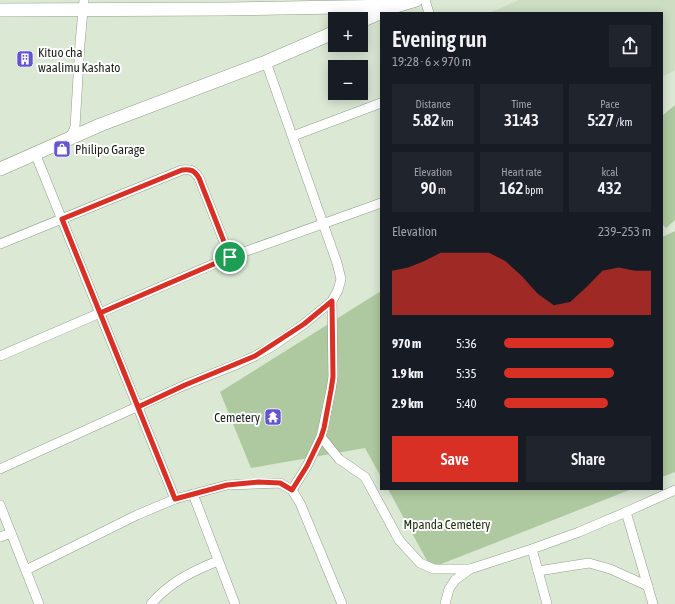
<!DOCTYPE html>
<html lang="en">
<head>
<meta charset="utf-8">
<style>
	:root { --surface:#171b24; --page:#20242c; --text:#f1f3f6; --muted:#9ea1a6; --accent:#d93025 }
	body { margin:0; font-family:"Asap Condensed",sans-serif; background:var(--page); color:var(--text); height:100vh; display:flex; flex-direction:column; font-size:15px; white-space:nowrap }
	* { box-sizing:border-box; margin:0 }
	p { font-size:13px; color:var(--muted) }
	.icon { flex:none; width:22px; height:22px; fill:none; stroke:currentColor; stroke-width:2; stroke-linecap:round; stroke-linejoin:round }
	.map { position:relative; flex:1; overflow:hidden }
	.panel { position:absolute; left:380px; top:12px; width:283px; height:478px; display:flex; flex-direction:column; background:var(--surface); border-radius:0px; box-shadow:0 2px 10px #0003 }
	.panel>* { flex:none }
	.controls { position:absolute; left:328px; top:12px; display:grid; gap:8px }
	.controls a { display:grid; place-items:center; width:40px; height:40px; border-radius:0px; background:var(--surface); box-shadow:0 2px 10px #0003; font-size:20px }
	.pin { position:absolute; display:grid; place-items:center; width:34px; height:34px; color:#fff; margin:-17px; border:2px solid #fff; border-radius:50%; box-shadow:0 1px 4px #0007 }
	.round { display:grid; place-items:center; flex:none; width:42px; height:42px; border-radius:0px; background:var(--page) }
	.summary { display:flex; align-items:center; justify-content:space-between; height:68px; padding:0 12px }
	h1 { font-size:22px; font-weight:600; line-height:30px }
	.figures { display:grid; grid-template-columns:repeat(3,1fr); gap:6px; height:68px; padding:4px 12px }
	.figures div { display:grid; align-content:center; border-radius:0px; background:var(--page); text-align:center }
	.figures b { font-size:17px; font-weight:600 }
	.figures small { font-size:11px; font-weight:400 }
	.figures p { font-size:11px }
	.chart { height:112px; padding:8px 12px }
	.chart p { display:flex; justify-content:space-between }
	.chart svg { width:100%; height:72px; margin-top:4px; fill:var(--accent); opacity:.7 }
	.cta { display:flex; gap:8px; margin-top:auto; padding:8px 12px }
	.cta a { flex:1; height:46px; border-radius:0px; background:var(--accent); color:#fff; font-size:16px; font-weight:600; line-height:46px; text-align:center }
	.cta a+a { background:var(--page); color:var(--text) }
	ul { padding:0 12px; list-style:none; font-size:13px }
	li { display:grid; grid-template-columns:64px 48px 1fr; align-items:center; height:30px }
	li i { height:10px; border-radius:5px; background:var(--accent) }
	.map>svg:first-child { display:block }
</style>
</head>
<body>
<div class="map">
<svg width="675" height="604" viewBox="0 0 675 604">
	<rect width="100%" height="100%" fill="#dbe8d4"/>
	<path fill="#ccddc2" d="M519 0H675V70L662 77V13H489Z"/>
	<g fill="#aec9a0">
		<path d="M675 105V220L666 228 662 224V116Z"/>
		<path d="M675 231V472L662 477V237Z"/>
		<path d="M381 291V477L365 448 251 468 220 392Z"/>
		<path d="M388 489H632L431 568Z"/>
	</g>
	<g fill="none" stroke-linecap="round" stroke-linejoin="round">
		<defs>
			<g id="street">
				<path d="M425 0 429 13"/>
				<path d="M72 134 75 127 80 43 84 0"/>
				<path d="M293 136 381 103"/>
				<path d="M35 153 175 499"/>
				<path d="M0 244 182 170C191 169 194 170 199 178L230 257"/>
				<path d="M0 356 230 257 381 203"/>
				<path d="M321 437 339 459 365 477 399 540 420 563 434 569H470"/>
				<path d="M0 469 185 385 240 363 255 356 273 346 304 324 332 301 338 290 341 279 337 263 266 62"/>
				<path d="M292 490 307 466 321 437 323 428 331 390 333 377 332 301"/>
				<path d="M193 494 235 604"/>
				<path d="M0 505 39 604"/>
				<path d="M626 512 653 604"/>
				<path d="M0 537 11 533"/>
				<path d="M532 549 547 604"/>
				<path d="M26 570 137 515 175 499 227 485 280 483 292 490 300 503 342 604"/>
				<path d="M538 571 589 563 610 569 648 586"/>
				<path d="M151 604C169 583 192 571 218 561"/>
				<path d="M445 604 449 589 455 580 470 569 532 549 579 532 626 512 675 490"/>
			</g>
			<g id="secondary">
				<path d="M0 10 228 9 396 6 416 0"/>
				<path d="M361 21 389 9"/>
				<path d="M0 169 100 125 266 62 335 32"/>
			</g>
		</defs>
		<use href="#street" stroke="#929f8c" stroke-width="10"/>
		<use href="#secondary" stroke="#929f8c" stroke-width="14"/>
		<use href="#street" stroke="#fff" stroke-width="9"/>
		<use href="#secondary" stroke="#fff" stroke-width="13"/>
	</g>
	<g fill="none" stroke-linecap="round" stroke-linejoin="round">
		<defs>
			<path id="route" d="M230 257 100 313 138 407 185 385 255 356 304 324 332 301 333 377 331 390 324 428 321 437 307 466 292 490 280 483 258 482 227 485 175 499C138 406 100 313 62 219L182 170C191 169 194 170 199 178L230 257"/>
		</defs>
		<use href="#route" stroke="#fff" stroke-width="8"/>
		<use href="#route" stroke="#d93025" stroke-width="5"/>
	</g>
	<defs>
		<symbol id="building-square" viewBox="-11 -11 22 22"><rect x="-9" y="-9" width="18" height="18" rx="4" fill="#6454cd" stroke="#fff"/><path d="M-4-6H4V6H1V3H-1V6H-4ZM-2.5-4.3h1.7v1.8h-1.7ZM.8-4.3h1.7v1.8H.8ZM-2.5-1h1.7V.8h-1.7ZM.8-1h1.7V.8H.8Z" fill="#fff"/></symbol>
		<symbol id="shop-square" viewBox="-11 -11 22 22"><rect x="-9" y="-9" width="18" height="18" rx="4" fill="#6454cd" stroke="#fff"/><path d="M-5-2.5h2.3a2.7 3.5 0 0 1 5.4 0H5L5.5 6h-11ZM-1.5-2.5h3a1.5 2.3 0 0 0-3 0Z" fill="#fff"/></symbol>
		<symbol id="temple-square" viewBox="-11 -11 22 22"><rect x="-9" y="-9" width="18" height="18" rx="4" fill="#6454cd" stroke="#fff"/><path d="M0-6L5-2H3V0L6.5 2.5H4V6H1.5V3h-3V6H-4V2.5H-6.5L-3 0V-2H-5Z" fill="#fff"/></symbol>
	</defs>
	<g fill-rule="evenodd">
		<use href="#building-square" x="15" y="49" width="20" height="20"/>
		<use href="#shop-square" x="52" y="139" width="20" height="20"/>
		<use href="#temple-square" x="263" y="407" width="20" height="20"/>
	</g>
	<g text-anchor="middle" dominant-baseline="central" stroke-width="4" stroke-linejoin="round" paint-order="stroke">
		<g font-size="13" fill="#1e231c" stroke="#fff" text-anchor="start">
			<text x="38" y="52">Kituo cha<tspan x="38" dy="15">waalimu Kashato</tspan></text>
			<text x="75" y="149">Philipo Garage</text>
			<text x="260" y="417" text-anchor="end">Cemetery</text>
		</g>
		<g font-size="13" fill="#1d340c" stroke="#fff">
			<text x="447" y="524">Mpanda Cemetery</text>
		</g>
	</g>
</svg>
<div class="controls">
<a>+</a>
<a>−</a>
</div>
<div class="pin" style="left:230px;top:257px;background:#1e9e55"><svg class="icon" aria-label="arrive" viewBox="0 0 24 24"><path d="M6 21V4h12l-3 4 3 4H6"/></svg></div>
<section class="panel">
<div class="summary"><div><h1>Evening run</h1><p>19:28 · 6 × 970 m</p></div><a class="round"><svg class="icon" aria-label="share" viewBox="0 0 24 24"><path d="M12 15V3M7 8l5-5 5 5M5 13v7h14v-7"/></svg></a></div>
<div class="figures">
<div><p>Distance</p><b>5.82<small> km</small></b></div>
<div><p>Time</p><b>31:43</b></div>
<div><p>Pace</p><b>5:27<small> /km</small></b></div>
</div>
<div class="figures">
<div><p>Elevation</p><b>90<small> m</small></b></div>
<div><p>Heart rate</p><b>162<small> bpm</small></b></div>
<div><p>kcal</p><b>432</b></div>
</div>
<div class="chart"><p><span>Elevation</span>239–253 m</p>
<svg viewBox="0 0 160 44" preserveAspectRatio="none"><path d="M0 44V17L10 15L20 11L30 6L40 6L50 6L60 6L70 11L80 20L90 31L100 38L110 36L120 27L130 17L140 15L150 17L160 17V44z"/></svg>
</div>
<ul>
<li><b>970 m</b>5:36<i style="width:75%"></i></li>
<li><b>1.9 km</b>5:35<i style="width:75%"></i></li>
<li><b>2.9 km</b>5:40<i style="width:71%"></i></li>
</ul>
<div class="cta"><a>Save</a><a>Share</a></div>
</section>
</div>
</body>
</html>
